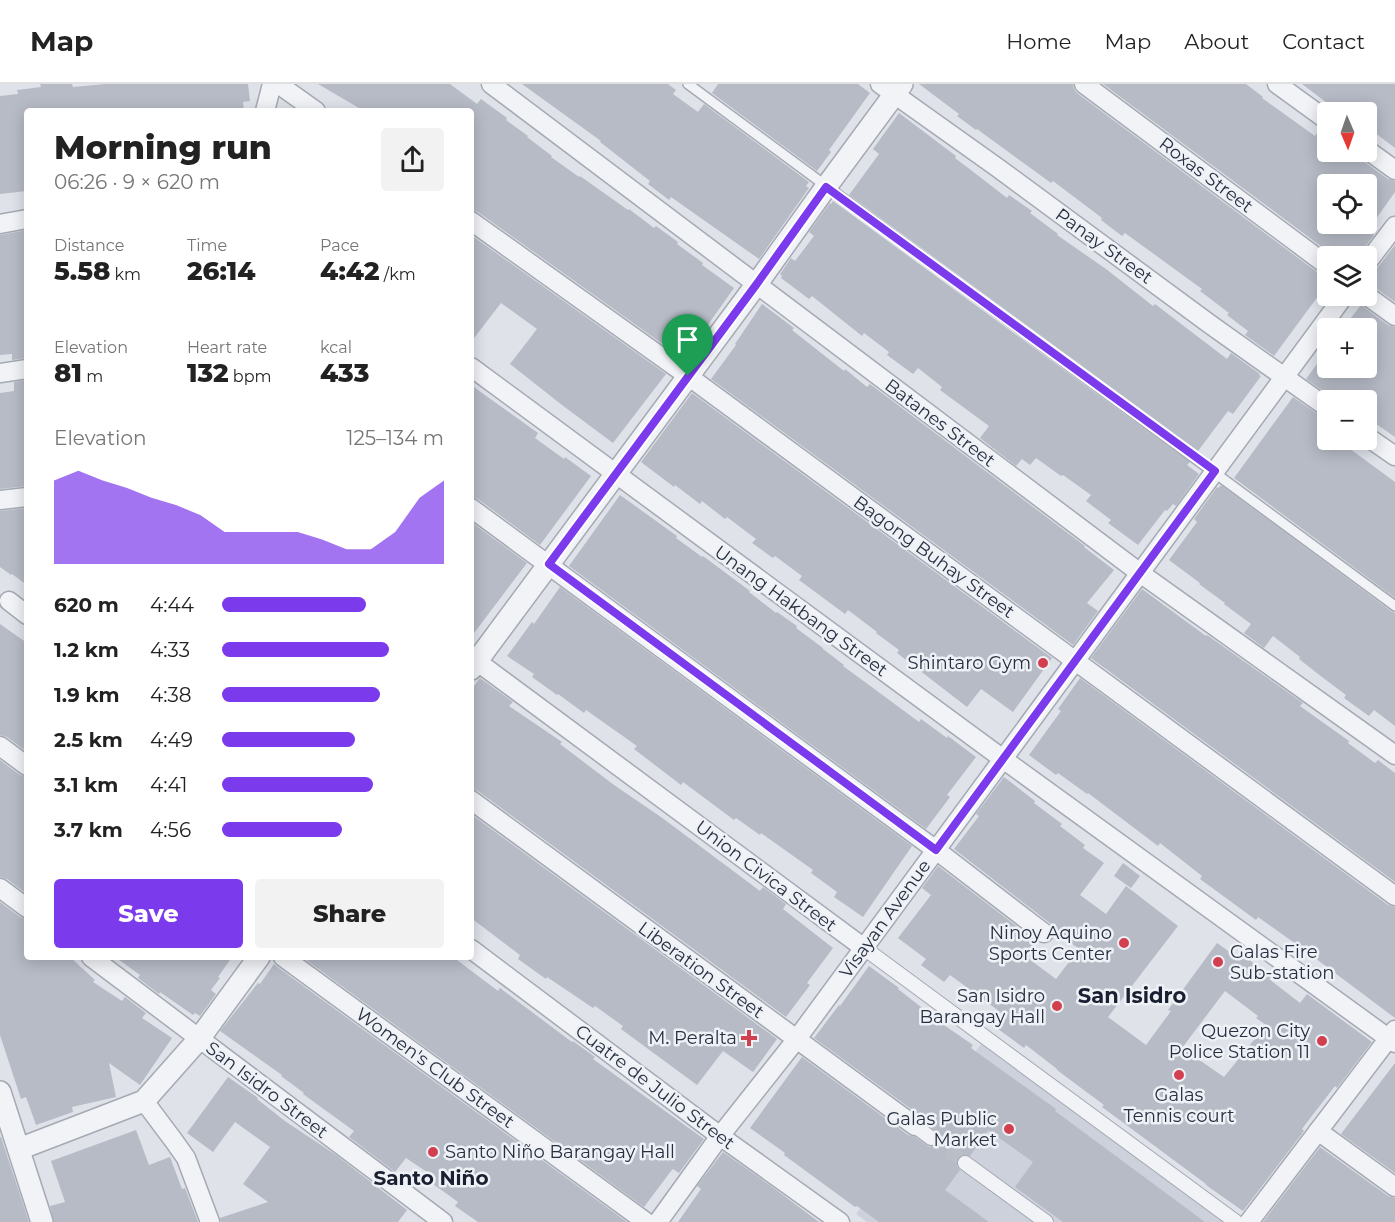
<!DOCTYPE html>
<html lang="en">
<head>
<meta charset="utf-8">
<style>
	:root { --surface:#fff; --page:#f2f2f2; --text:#222; --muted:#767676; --line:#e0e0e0; --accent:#7c3aed }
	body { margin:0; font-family:Montserrat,sans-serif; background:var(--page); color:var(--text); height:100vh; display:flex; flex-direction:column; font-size:22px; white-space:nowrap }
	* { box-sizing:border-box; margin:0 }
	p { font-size:20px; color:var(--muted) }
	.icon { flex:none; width:33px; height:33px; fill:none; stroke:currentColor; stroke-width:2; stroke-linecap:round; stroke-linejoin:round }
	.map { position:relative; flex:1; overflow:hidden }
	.sheet { position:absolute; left:24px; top:24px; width:450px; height:852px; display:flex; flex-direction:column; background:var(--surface); border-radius:6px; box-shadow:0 3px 15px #0003 }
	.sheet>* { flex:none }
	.needle { width:39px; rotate:178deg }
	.buttons { position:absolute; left:1317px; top:18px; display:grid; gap:12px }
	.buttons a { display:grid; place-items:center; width:60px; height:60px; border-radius:6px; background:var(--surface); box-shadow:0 3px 15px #0003; font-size:30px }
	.pin { position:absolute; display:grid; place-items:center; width:51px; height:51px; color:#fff; margin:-62px -26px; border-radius:50% 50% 50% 0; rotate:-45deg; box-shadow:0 0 6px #0007 }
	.pin .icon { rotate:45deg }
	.round { display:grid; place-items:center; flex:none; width:63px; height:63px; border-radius:6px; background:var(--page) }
	.overview { display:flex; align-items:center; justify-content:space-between; height:102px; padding:0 30px }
	h1 { font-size:33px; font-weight:800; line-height:45px }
	.figures { display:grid; grid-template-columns:repeat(3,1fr); gap:9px; height:102px; padding:6px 30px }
	.figures div { display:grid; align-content:center }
	.figures b { font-size:26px; font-weight:800 }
	.figures small { font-size:16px; font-weight:400 }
	.figures p { font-size:16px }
	.chart { height:168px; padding:12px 30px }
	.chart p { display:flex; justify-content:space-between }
	.chart svg { width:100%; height:108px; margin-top:6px; fill:var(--accent); opacity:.7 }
	.button { display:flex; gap:12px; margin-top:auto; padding:12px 30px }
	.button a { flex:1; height:69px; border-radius:6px; background:var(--accent); color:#fff; font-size:24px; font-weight:800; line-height:69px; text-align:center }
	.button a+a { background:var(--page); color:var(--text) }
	ul { padding:0 30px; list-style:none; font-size:20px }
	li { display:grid; grid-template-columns:96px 72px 1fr; align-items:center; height:45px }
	li i { height:15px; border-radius:8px; background:var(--accent) }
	header { display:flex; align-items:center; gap:36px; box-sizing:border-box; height:84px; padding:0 30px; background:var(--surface); border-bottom:2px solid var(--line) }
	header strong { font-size:28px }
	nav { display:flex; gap:33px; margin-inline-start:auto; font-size:21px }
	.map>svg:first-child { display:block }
</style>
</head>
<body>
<header>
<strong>Map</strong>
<nav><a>Home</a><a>Map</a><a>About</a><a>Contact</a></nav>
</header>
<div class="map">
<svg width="1395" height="1138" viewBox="0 0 1395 1138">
	<rect width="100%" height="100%" fill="#dfe2e9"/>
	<path fill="#cdd1db" d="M981 960 1228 1138H867L856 1130Z"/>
	<g fill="#b6bbc6" fill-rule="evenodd">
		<path d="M40 0H72L73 3 105 0H248L250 17 243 18 244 27H27V107L0 110V12L18 10 17 6 41 3Z"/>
		<path d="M318 0H450L477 20 481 15 507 34 506 36 528 52 527 53 552 72 551 73 579 93 580 92 628 126 629 125 654 144 656 142 678 158 677 160 703 179 702 181 734 204 705 245 701 242 678 271 478 128 471 126 472 27H364Z"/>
		<path d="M522 0H668L676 6 673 10 698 28 704 20 809 98 806 102 809 104 759 175 671 113 669 116 648 100 650 97 600 58 601 57Z"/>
		<path d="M718 0H858L870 9 829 66 831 68 817 87 712 9Z"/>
		<path d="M919 0H1073L1074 5 1077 9 1321 191 1327 193V200L1274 272 1245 251 1248 247 1227 231 1229 229 1200 207 1202 205 1125 149 1122 152 1101 136 1102 134 1053 97 1051 99 977 45 976 46 957 32 959 30Z"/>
		<path d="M1103 0H1246L1263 13 1262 14 1315 52 1317 49 1328 56V68H1355L1359 74 1388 95 1395 97V108L1368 146 1374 151 1358 172H1334ZM1328 100H1366V140H1328Z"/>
		<path d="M1302 0H1395V64L1366 42V28H1344L1333 20 1331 22Z"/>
		<path d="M899 29 956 72 955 74 980 93 1007 114 1009 111 1032 127 1030 129 1058 150 1057 151 1106 185 1153 222 1155 220 1227 275 1231 269 1260 290 1259 291 1261 292 1233 330 1228 327 1198 367 849 111 879 70 873 65Z"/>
		<path d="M833 117 1190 378 1187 381 1199 390 1176 422 1173 420 1167 427 1165 426 1138 461 1108 439 1111 436 1086 417 1091 411 1063 391 1061 392 1036 374 1030 381 1022 375 1016 382 980 354 989 342 940 306 942 303 918 284 913 290 887 271 889 268 864 249 862 252 812 212 809 215 781 194 782 192 780 190 791 174 795 177 814 152 809 148 830 119 831 120Z"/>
		<path d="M27 146V274L12 276V270L0 271V151Z"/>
		<path d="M471 151 666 290 613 359 562 321 510 280 537 245 501 219 471 258Z"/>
		<path d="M1395 161V218L1373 202 1366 200V194L1375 187Z"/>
		<path d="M762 220 794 244 792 246 844 287 845 285 867 303 870 300 1085 462 1084 463 1114 486 1087 519 1098 527 1073 561 711 295 736 261 735 260Z"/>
		<path d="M1361 221 1388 241 1395 243V353L1366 333V316H1336L1306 295 1328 265V284H1366V244H1343Z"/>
		<path d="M27 296V402L0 405V309L14 307V298Z"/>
		<path d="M471 301 538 349 535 354 564 375 565 373 591 392 540 461 478 415 471 413Z"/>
		<path d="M692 309 1052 574 1013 628 981 605 967 623 897 569 899 566 876 549 877 548 848 526 845 530 799 496 802 492 775 472 773 474 752 459 756 455 727 433 725 435 702 417 700 420 675 401 674 403 641 378Z"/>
		<path d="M1293 313 1322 333 1320 337 1328 343V356H1338L1395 398V514L1234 394Z"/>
		<path d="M1221 401 1391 527 1395 529V642L1374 626 1369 632 1344 614 1346 611 1322 593 1299 575 1300 573 1273 552 1264 564 1244 549 1251 540 1224 520 1225 519 1199 500 1200 499 1169 476 1197 438 1194 435 1217 403 1218 404Z"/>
		<path d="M620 411 677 452 676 454 702 473 703 472 750 507 749 508 776 529 777 528 797 542 796 544 823 564V565L844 581 843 582 869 601 919 638 921 635 947 654 948 652 976 673 947 711 950 713 926 745 569 482Z"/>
		<path d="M27 424V501L12 490 11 491 0 483V427Z"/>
		<path d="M471 438 527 479 471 553Z"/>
		<path d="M560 503 912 762 863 833 834 813 837 808 811 789 813 786 761 749 760 751 736 734 734 736 683 698 681 701 634 665 637 662 586 626 584 629 558 610 557 611 532 593 534 590 507 572 532 538 534 540Z"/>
		<path d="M1142 505 1206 552 1207 551 1303 619 1300 622 1349 657 1348 659 1375 679 1378 676 1395 689V798L1091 574Z"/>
		<path d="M0 540 27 559V668L7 653 0 651Z"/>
		<path d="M480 594 513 618 509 622 562 658 560 660 614 701 661 733 760 807 763 803 786 820 783 825 833 864 807 899 810 901 786 933 478 707 471 705V606Z"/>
		<path d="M1080 594 1388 821 1395 823V934L1303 865 1258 833 1256 836 1200 795 1202 792 1160 759 1158 762 1088 709 1087 710 1058 689 1056 691 1029 671 1061 627 1058 625Z"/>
		<path d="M0 676 20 691 27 693V810L7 795 0 793Z"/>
		<path d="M1004 693 1035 717 1034 719 1062 740 1060 742 1085 761 1083 764 1104 779 1080 811 1106 830 1126 802 1178 842 1108 933 1146 961 1171 927 1168 926 1217 859 1241 876 1244 872 1272 893 1269 895 1300 919 1307 910 1372 958 1337 1004 1335 1002 1308 1037 1302 1045 1304 1047 1243 1127 1206 1101V1100L1102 1023 1104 1021 1057 986V985L1026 961 1024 964 998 945 1007 933 950 891 944 898 921 881 926 875 898 854 931 811 922 804 938 782 1036 857 1025 872 1056 895 1079 865 1055 847 1051 840 954 765 979 732 976 730ZM1225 907 1258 932 1256 934 1266 941 1224 993 1182 964Z"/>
		<path d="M471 730 777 955 753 988 723 967 697 1001 621 945 623 942 595 922 593 924 547 893 546 895 518 875 520 871 471 834Z"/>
		<path d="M1123 779 1140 792 1131 804 1114 792Z"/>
		<path d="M0 818 20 833 27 835V873H70L95 896 93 898 122 917 125 913 146 929 142 934 172 954 140 1001 109 979 116 1013 72 1023 73 1028 36 1041 26 1013 21 1015 0 951Z"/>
		<path d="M115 873H232L218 893 220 894 211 906 216 910 200 932 195 929 193 931 160 908 159 910 138 894 140 891Z"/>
		<path d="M302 873H453L498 907 500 904 572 958 573 957 595 973 593 975 704 1055 679 1089 673 1085 671 1087 644 1123Z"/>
		<path d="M274 880 276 882 627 1138H478L455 1122 458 1118 433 1100 436 1094 406 1074 395 1088 349 1053 354 1047 303 1010 304 1009 281 992 282 991 220 947 258 899 260 900Z"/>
		<path d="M869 882 899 904 898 905 926 927 925 928 973 961 971 964 1056 1025 1055 1027 1205 1138H1063L1015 1103 1033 1078 988 1046 970 1072 962 1071 957 1074V1082L960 1086 945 1106 989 1138H879L857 1122 855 1123 784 1071 785 1069 750 1044 802 973 908 1051 915 1053 929 1063 934 1062 938 1059 940 1054 939 1050 926 1039 922 1033 814 954 839 921 840 922Z"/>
		<path d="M1395 979V1089L1341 1050Z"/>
		<path d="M228 993 258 1014 257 1015 285 1037 336 1071 407 1126 398 1138H221L220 1134 268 1118 243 1100 270 1063 235 1038 213 1068 187 1049Z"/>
		<path d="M136 1046 149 1081 170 1073 182 1105 185 1104 198 1138H54L50 1122 65 1118 51 1077Z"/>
		<path d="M0 1053H1L29 1138H0Z"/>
		<path d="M1320 1063 1388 1112 1395 1114V1138H1263Z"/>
		<path d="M723 1068 771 1102 819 1138H678L701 1105 697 1102Z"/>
	</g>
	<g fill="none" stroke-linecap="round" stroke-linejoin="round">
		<path stroke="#babec7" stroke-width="14" stroke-dasharray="14 7" stroke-linecap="butt" d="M931 1054 965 1079"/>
		<defs>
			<path id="service" d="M688 0C922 175 1160 346 1395 522"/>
			<g id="pedestrian">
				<path d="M864 864 1236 1138"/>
				<path d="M915 1042 931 1054"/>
				<path d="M965 1079 1046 1138"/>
			</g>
			<g id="minor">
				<path d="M278 0 316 27"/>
				<path d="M491 0 1140 489 1395 671"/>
				<path d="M880 0 998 84 1211 241 1328 324"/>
				<path d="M1084 0 1328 182"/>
				<path d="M1277 0 1328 37"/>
				<path d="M265 27 272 0"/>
				<path d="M1366 65 1395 86"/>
				<path d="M471 137 688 292 1395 812"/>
				<path d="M0 140 27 135"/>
				<path d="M1366 180 1395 142"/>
				<path d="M1366 211 1395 232"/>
				<path d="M471 283 1003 675 1395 959"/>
				<path d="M0 289 27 285"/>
				<path d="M1366 352 1395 372"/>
				<path d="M0 416 27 413"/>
				<path d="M471 424 936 766 1044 849"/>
				<path d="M9 517 27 531"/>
				<path d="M471 573 864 864"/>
				<path d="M0 662 27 682"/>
				<path d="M471 716 915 1042"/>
				<path d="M0 804 27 824"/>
				<path d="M471 865 720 1052 840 1138"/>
				<path d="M91 873 443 1138"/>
				<path d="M283 873 646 1138"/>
				<path d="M144 1017 174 1057 186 1074 210 1138"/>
				<path d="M1318 1047 1395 1103"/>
				<path d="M658 1138 720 1052 796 956 1344 212"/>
				<path d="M1249 1138 1395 946"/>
			</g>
			<g id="tertiary">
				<path d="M471 585 756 201 826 103 902 0"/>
				<path d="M0 1008 42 1138"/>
				<path d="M19 1065 144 1017 199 955 259 873"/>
			</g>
		</defs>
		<use href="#service" stroke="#a4a9b3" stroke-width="12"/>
		<use href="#pedestrian" stroke="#a4a9b3" stroke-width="16"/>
		<use href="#minor" stroke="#a4a9b3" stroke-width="21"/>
		<use href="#tertiary" stroke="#a4a9b3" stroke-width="24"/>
		<use href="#service" stroke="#f2f3f7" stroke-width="9"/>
		<use href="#pedestrian" stroke="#f2f3f7" stroke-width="14"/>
		<use href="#minor" stroke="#f2f3f7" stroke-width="18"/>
		<use href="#tertiary" stroke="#f2f3f7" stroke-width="21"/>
	</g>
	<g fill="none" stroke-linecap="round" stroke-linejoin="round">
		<defs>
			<path id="route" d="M826 103 1215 387 936 766 549 480 756 201Z"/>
		</defs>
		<use href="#route" stroke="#fff" stroke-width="12"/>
		<use href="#route" stroke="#7c3aed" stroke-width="8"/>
	</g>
	<g fill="#d23f4f" stroke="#eef1f6" stroke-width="2">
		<circle cx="1043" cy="579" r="6"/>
		<circle cx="1124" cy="859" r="6"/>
		<circle cx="1218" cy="878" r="6"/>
		<circle cx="1057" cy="922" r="6"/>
		<path d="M746 945h6v6h6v6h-6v6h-6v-6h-6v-6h6z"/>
		<circle cx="1322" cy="957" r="6"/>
		<circle cx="1179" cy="991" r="6"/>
		<circle cx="1009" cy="1045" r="6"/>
		<circle cx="433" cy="1068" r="6"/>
	</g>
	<g text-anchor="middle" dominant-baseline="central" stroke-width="5" stroke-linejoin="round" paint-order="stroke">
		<g font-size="18" fill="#272f40" stroke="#eef1f6">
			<text transform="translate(1206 91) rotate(37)">Roxas Street</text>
			<text transform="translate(1104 162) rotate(36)">Panay Street</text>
			<text transform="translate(940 339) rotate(37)">Batanes Street</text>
			<text transform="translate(934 473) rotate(36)">Bagong Buhay Street</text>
			<text transform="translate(801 527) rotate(36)">Unang Hakbang Street</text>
			<text transform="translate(766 792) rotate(37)">Union Civica Street</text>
			<text transform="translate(885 835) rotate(-54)">Visayan Avenue</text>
			<text transform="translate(701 886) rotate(36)">Liberation Street</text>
			<text transform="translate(435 984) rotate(36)">Women's Club Street</text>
			<text transform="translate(655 1003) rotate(37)">Cuatre de Julio Street</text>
			<text transform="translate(267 1006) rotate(37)">San Isidro Street</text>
		</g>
		<g font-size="18" fill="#272f40" stroke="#eef1f6" text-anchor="end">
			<text x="1031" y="579">Shintaro Gym</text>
			<text x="1112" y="849">Ninoy Aquino<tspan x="1112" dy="21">Sports Center</tspan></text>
			<text x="1230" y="868" text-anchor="start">Galas Fire<tspan x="1230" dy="21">Sub-station</tspan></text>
			<text x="1045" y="912">San Isidro<tspan x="1045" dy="21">Barangay Hall</tspan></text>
			<text x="1310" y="947">Quezon City<tspan x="1310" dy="21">Police Station 11</tspan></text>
			<text x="737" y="954">M. Peralta</text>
			<text x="1179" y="1011" text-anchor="middle">Galas<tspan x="1179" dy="21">Tennis court</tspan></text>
			<text x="997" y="1035">Galas Public<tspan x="997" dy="21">Market</tspan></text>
			<text x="445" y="1068" text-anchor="start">Santo Niño Barangay Hall</text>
		</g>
		<g font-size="20" font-weight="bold" fill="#1a2031" stroke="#eef1f6">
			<text x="431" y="1094">Santo Niño</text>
		</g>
		<g font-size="21" font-weight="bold" fill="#1a2031" stroke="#eef1f6">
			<text x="1132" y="911">San Isidro</text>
		</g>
	</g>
</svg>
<div class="buttons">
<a><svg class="needle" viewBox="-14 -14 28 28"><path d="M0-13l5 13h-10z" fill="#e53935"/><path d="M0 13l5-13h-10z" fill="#767676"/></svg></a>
<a><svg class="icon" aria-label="locate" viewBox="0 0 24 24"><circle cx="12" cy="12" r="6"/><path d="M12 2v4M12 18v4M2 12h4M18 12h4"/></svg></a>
<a><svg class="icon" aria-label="layers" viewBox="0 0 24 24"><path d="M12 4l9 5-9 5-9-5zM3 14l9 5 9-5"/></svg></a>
<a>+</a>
<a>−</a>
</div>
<div class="pin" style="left:688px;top:292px;background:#1e9e55"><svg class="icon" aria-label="arrive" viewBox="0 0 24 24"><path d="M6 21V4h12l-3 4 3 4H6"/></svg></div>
<section class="sheet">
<div class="overview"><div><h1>Morning run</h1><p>06:26 · 9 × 620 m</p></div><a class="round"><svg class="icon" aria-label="share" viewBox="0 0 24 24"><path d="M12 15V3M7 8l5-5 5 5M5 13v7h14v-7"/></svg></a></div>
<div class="figures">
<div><p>Distance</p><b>5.58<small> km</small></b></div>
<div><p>Time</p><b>26:14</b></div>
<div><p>Pace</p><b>4:42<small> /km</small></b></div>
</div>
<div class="figures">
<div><p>Elevation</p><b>81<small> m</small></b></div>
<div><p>Heart rate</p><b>132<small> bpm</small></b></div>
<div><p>kcal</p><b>433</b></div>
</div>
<div class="chart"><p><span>Elevation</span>125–134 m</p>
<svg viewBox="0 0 160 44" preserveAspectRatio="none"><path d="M0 44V10L10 6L20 10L30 13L40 17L50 20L60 24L70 31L80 31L90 31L100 31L110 34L120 38L130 38L140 31L150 17L160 10V44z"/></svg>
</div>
<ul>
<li><b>620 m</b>4:44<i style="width:65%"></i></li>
<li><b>1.2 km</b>4:33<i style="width:75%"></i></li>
<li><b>1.9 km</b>4:38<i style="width:71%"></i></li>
<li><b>2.5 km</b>4:49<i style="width:60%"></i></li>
<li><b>3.1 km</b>4:41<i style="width:68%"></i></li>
<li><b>3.7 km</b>4:56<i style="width:54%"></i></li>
</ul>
<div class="button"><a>Save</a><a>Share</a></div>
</section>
</div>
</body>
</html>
